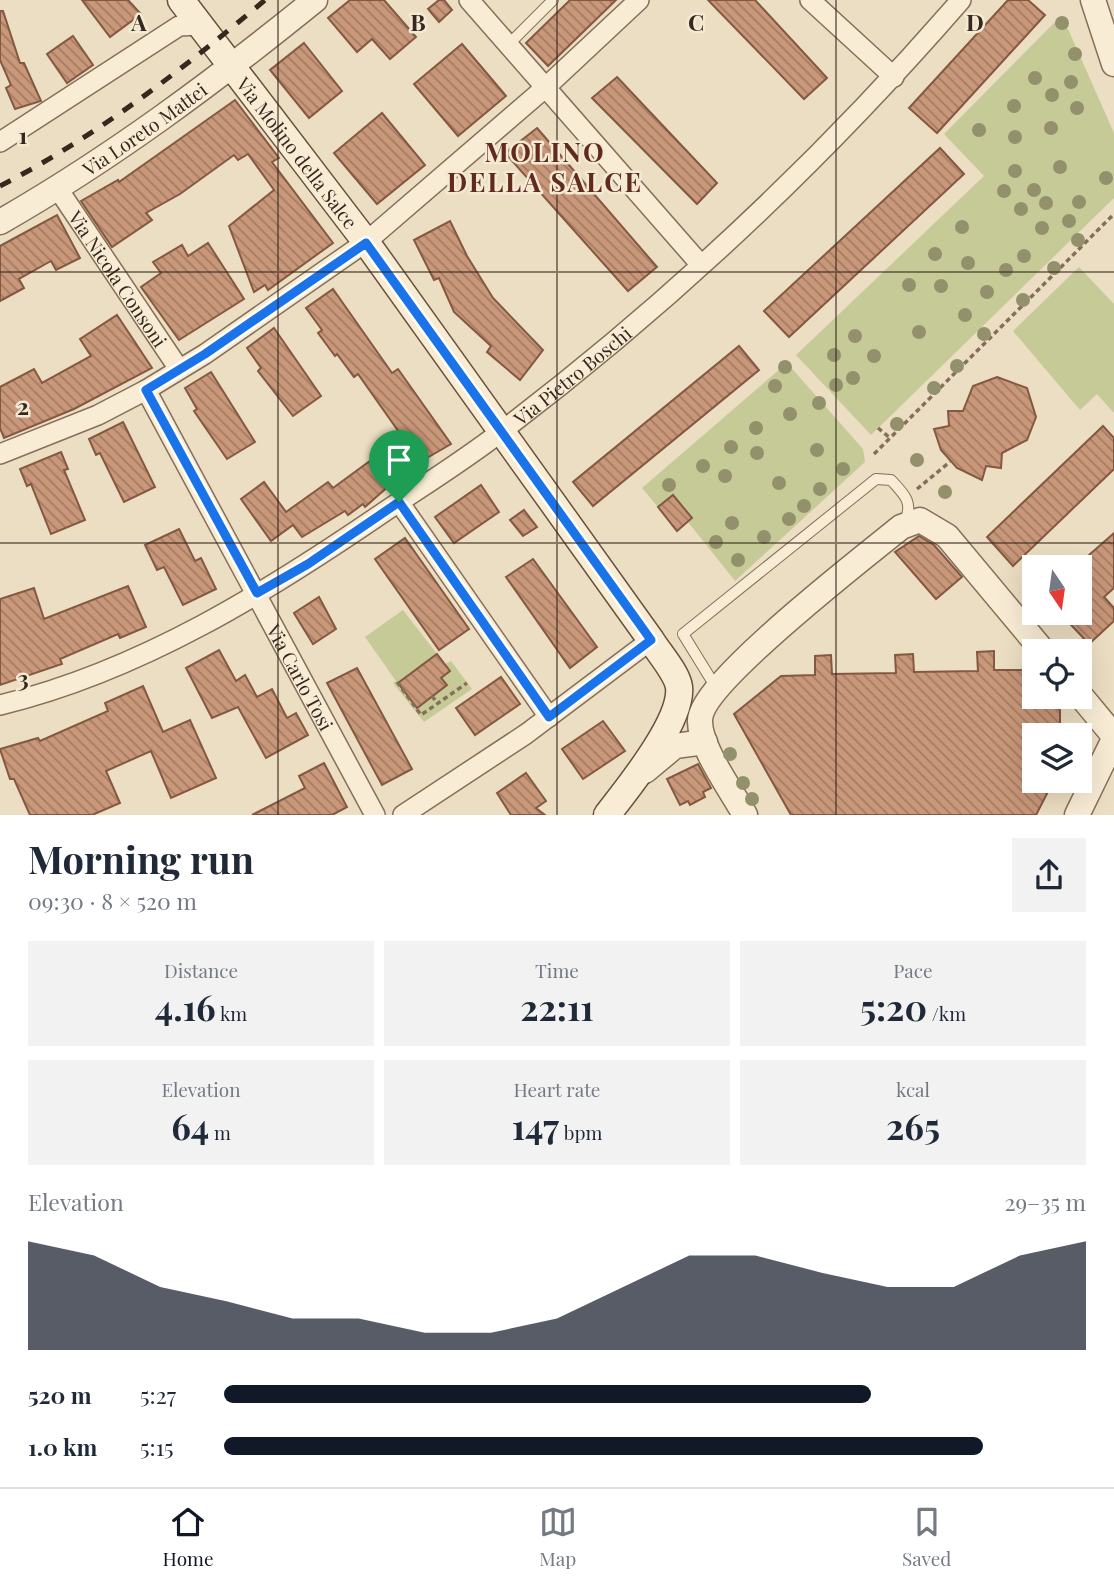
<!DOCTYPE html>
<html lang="en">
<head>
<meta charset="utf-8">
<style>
	:root { --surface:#fff; --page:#f2f2f3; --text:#1f2937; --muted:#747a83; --line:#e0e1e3; --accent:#111827 }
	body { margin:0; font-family:"Playfair Display",serif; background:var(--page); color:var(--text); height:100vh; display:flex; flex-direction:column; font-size:26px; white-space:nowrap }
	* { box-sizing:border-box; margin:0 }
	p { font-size:23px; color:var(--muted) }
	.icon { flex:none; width:38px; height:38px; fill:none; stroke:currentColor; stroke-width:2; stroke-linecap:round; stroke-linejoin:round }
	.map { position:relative; height:815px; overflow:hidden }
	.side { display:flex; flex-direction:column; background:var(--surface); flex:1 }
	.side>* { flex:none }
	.needle { width:46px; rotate:167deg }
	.buttons { position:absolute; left:1022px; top:555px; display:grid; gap:14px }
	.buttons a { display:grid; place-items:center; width:70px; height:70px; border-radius:0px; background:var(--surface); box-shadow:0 7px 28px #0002; font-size:35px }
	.pin { position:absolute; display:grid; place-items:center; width:60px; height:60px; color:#fff; margin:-72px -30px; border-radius:50% 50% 50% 0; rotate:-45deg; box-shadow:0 0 7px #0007 }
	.pin .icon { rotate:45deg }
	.round { display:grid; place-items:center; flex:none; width:74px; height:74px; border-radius:0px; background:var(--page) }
	.summary { display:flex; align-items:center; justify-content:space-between; height:119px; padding:0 28px }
	h1 { font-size:38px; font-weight:700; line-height:52px }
	.metrics { display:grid; grid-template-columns:repeat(3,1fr); gap:10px; height:119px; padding:7px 28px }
	.metrics div { display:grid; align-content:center; border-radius:0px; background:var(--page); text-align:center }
	.metrics b { font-size:35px; font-weight:700 }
	.metrics small { font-size:19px; font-weight:400 }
	.metrics p { font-size:19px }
	.chart { height:196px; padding:14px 28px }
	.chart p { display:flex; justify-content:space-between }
	.chart svg { width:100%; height:126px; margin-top:7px; fill:var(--accent); opacity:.7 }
	ul { padding:0 28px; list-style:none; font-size:23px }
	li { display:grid; grid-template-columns:112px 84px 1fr; align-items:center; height:52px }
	li i { height:18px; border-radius:9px; background:var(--accent) }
	.menu { display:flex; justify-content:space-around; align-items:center; height:98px; border-top:2px solid var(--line); background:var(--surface); font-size:19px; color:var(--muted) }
	.menu a { display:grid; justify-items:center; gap:4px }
	.menu .active { color:var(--accent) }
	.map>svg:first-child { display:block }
</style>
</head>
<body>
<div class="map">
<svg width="1114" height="815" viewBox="0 0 1114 815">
	<defs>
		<pattern id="building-back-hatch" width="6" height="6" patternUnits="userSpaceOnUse" patternTransform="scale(1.75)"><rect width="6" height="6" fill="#c99779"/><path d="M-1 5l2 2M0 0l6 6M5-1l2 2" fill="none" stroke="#a47b63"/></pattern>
	</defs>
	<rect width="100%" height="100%" fill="#ecdec2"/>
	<g fill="#c6ca97">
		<path d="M1058 19 1068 29 1114 133V198L871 435 796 355 984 176 944 134Z"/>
		<path d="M1079 267 1114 304V413L1097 394 1080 410 1013 331Z"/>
		<path d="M787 363 863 449 865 462 735 581 688 522 692 518 674 495 658 507 642 488Z"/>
		<path d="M403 610 441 659 429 668 425 663 398 682 416 707 447 686 441 678 450 671 445 664 451 661 472 689 424 722 393 683 396 681 365 637Z"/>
	</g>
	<g fill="url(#building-back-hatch)" stroke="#845841" stroke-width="2">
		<path d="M82 0H128L141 14 110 37Z"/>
		<path d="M350 0H384L416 37 390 59 372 39 357 52 328 18Z"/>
		<path d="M439 0H444L452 10 439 22 428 9Z"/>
		<path d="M570 0H616L548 66 526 43Z"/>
		<path d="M708 0H755L827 78 804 99Z"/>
		<path d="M1008 0H1028L1045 15 937 133 909 108Z"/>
		<path d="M0 11H3L20 63H24L41 101 15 109 6 88 11 85 0 60Z"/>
		<path d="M73 36 93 65 67 83 47 54Z"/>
		<path d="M304 43 342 91 309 118 270 70Z"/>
		<path d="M462 44 506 96 458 136 414 84Z"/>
		<path d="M617 77 717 183 697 204 592 98Z"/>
		<path d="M235 100 279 158 272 162 333 243 268 290 265 285 254 292 229 226 274 190 248 154 238 160 234 155 180 194 146 213 152 220 112 247 81 201 118 180 119 182Z"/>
		<path d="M382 113 425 165 377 204 334 153Z"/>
		<path d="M537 128 657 267 628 291 505 153Z"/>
		<path d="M940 148 964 174 789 337 764 311Z"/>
		<path d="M57 215 80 258 56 270 51 261 19 279 24 288 0 301V246Z"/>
		<path d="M450 221 467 256 493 298 543 350 520 380 487 352 491 346 454 312 439 278 434 280 414 240Z"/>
		<path d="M208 243 244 299 179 340 141 287 161 273 153 262 182 245 188 256Z"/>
		<path d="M333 289 392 373 398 369 451 444 420 462 358 374 354 377 337 354 335 356 318 333 322 330 306 308Z"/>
		<path d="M117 315 152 368 74 409 4 438 0 428V387L34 369 42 383 91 356 80 339Z"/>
		<path d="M274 328 321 396 293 416 258 371 261 368 247 348Z"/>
		<path d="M739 346 759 370 593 506 573 482Z"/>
		<path d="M211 372 255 442 227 459 194 411 197 409 185 388Z"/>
		<path d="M997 377 1027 388 1036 417 1027 440 1002 453 1001 468 986 466 982 480 957 468 941 450 934 429 949 426 948 411H963L973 386Z"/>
		<path d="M123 422 155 487 124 502 100 453 96 455 89 439Z"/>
		<path d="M1103 426 1114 438V469L1013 566 987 537Z"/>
		<path d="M61 452 68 469 64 470 85 520 51 534 31 484 27 486 20 469Z"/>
		<path d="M374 458 392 483 365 507 363 504 348 515 345 511 302 537 293 525 271 541 241 499 264 482 286 512 328 482 333 488Z"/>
		<path d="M481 485 499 512 454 543 435 517Z"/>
		<path d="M673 495 692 518 677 531 658 507Z"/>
		<path d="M524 510 537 527 523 536 510 520Z"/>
		<path d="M179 529 195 561 201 558 216 589 183 605 164 567 157 570 145 545Z"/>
		<path d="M1114 533V588L1104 597 1114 608V621L1089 644 1059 612H1080V563Z"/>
		<path d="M919 536 934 545 962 577 936 599 895 552Z"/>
		<path d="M405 538 469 629 439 650 375 559Z"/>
		<path d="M533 559 597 647 570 668 506 577Z"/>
		<path d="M128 586 146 627 120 638 118 634 60 659 62 664 0 685V599L34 588 44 619Z"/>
		<path d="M319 597 336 629 313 644 294 613Z"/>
		<path d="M219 650 236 681 245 675 257 697 272 689 287 718 296 713 308 735 266 758 238 707 212 718 186 668Z"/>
		<path d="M994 651V670H1025L1034 680V696H1048L1060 710V735H1034V780H1054L1036 815H791L734 714 781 676 815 675V656L831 655 832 674 896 673 895 655 913 654 914 672 978 671 977 652Z"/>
		<path d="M437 654 450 671 441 678 447 685 417 708 398 683Z"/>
		<path d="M357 668 412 769 382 785 327 683Z"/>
		<path d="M501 677 520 704 475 735 456 708Z"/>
		<path d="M143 686 163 732 190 720 216 778 171 798 151 751 106 771 120 803 92 815H30L14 779H10L0 749 38 738 40 741 108 711 105 703Z"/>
		<path d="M603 721 625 751 583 779 562 749Z"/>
		<path d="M324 763 347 807 332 815H252L305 788 299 776Z"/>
		<path d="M698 764 711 788 703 792 705 797 690 805 688 801 680 805 667 779Z"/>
		<path d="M526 773 546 801 536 808 545 815H511L497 793Z"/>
	</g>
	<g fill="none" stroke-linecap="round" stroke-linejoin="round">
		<defs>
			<g id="service">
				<path d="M508 45 553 0"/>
				<path d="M712 681 683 634 876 479 891 480C903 493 914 502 905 521"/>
			</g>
			<g id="minor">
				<path d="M469 0 701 265"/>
				<path d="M810 0 894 77"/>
				<path d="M0 142 179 26 200 25"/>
				<path id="s1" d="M58 189 179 369"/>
				<path id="s2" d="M146 390 375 815"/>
				<path d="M0 454 98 415 146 390 205 354 366 242 546 87 639 0"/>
				<path d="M399 502 549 717"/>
				<path id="s3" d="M0 705C141 671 269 591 387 510 426 484 466 459 502 431 669 304 824 158 961 0"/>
				<path d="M403 815 526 734 651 640"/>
			</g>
			<g id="tertiary">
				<path d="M1093 0 1114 64"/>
				<path id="s4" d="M0 222C112 158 215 81 315 0"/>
				<path d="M1080 695 1114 736"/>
				<path d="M645 771 675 746 705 742"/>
				<path d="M745 815C732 791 699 747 700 720 701 682 866 556 901 527L920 520 947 536 1043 651"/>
				<path d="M1077 815 1114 739"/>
			</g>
			<g id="secondary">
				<path id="s5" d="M181 0 366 242 651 640C659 653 677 673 679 687 683 721 627 789 607 815"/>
			</g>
		</defs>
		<use href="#service" stroke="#866f5a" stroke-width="12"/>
		<use href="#minor" stroke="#866f5a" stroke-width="22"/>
		<use href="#tertiary" stroke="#866f5a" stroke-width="27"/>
		<use href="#secondary" stroke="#67513d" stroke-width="29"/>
		<g stroke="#866f5a" stroke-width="3.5" stroke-dasharray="5 3.5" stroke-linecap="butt">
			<path d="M878 428 890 438"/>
			<path d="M874 454 1114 214"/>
			<path d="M917 489 951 461"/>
			<path d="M397 682 421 715 467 683"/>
			<path d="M432 696 437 703"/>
		</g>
		<use href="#service" stroke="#f8ecd5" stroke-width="10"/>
		<use href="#minor" stroke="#f8ecd5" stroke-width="19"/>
		<use href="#tertiary" stroke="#f8ecd5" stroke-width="24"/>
		<use href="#secondary" stroke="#f8ecd5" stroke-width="26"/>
		<path stroke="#36281e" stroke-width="5" stroke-dasharray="12 12" stroke-linecap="butt" d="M0 186C96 137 183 69 265 0"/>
	</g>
	<g fill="#92916c">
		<circle cx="1062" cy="23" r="7"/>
		<circle cx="1075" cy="54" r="7"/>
		<circle cx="1035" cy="78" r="7"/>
		<circle cx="1071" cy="82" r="7"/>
		<circle cx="1052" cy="95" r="7"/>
		<circle cx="1014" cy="106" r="7"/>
		<circle cx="1077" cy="108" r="7"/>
		<circle cx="1051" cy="128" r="7"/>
		<circle cx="979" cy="130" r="7"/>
		<circle cx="1015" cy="137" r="7"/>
		<circle cx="1060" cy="167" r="7"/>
		<circle cx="1015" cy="171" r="7"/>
		<circle cx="1106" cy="178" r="7"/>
		<circle cx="1034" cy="190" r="7"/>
		<circle cx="1004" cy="191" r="7"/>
		<circle cx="1079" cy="202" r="7"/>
		<circle cx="1046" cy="203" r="7"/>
		<circle cx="1021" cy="209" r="7"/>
		<circle cx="1069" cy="221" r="7"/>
		<circle cx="962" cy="227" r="7"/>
		<circle cx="1042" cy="228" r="7"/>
		<circle cx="1078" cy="240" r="7"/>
		<circle cx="935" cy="254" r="7"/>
		<circle cx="1024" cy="256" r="7"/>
		<circle cx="968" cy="263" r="7"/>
		<circle cx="1054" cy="268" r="7"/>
		<circle cx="1006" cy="270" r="7"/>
		<circle cx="909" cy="285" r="7"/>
		<circle cx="941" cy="286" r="7"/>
		<circle cx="987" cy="292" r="7"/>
		<circle cx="1023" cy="300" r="7"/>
		<circle cx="965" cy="315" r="7"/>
		<circle cx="919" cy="332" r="7"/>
		<circle cx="984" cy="334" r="7"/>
		<circle cx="855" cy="336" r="7"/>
		<circle cx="834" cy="355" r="7"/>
		<circle cx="874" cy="356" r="7"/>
		<circle cx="957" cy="366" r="7"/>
		<circle cx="785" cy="367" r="7"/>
		<circle cx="853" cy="378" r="7"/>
		<circle cx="836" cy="385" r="7"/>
		<circle cx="775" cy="386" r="7"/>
		<circle cx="934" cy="388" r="7"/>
		<circle cx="819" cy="403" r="7"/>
		<circle cx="790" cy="414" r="7"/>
		<circle cx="897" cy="424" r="7"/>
		<circle cx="756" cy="428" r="7"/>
		<circle cx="731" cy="447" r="7"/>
		<circle cx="817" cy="450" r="7"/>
		<circle cx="757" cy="453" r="7"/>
		<circle cx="917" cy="460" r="7"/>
		<circle cx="703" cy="466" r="7"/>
		<circle cx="843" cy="469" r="7"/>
		<circle cx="725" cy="476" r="7"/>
		<circle cx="779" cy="483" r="7"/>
		<circle cx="669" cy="485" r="7"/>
		<circle cx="820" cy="489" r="7"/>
		<circle cx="945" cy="492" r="7"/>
		<circle cx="804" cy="506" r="7"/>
		<circle cx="789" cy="519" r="7"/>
		<circle cx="732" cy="523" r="7"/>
		<circle cx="764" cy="537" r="7"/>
		<circle cx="716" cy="542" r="7"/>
		<circle cx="738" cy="560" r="7"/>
		<circle cx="730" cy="754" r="7"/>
		<circle cx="743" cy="783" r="7"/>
		<circle cx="752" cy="799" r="7"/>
	</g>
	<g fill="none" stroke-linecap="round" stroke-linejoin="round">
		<defs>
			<path id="route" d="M366 243 651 640 549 717 399 502 308 564 257 593 146 390 205 354Z"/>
		</defs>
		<use href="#route" stroke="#fff" stroke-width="14"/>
		<use href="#route" stroke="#1a73e8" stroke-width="9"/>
	</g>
	<path fill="none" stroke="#36281e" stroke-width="2" stroke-opacity="0.55" d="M278 0V815M557 0V815M836 0V815M0 272H1114M0 543H1114"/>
	<g text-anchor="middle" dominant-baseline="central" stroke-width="5" stroke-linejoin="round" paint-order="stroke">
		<g font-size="19" fill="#36281e" stroke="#f4e9d2">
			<text stroke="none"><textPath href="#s4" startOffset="172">Via Loreto Mattei</textPath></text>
			<text stroke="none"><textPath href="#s5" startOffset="192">Via Molino della Salce</textPath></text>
			<text stroke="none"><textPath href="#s1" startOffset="108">Via Nicola Consoni</textPath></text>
			<text stroke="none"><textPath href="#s3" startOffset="665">Via Pietro Boschi</textPath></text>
			<text stroke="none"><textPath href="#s2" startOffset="326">Via Carlo Tosi</textPath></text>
		</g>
		<g font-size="26" font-weight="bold" letter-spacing="2" fill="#612a1f" stroke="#f4e9d2">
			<text x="545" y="151">MOLINO<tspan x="545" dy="30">DELLA SALCE</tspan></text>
		</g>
	</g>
	<g font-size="23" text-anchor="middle" font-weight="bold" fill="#36281e" stroke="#f4e9d2" stroke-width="5" stroke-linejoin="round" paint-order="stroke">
		<text x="139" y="31">A</text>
		<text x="418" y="31">B</text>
		<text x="696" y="31">C</text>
		<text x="975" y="31">D</text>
		<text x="23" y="144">1</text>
		<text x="23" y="415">2</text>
		<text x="23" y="687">3</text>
	</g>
</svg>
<div class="buttons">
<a><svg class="needle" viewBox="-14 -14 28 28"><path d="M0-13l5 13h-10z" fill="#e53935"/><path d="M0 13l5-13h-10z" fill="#747a83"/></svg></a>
<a><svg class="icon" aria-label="locate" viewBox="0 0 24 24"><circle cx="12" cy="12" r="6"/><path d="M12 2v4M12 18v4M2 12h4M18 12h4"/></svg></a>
<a><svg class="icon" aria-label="layers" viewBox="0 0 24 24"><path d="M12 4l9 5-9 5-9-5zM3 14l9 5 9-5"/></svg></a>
</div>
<div class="pin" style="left:399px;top:502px;background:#1e9e55"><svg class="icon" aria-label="arrive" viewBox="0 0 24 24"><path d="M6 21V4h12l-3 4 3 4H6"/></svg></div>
</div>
<section class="side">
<div class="summary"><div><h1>Morning run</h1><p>09:30 · 8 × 520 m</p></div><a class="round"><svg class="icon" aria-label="share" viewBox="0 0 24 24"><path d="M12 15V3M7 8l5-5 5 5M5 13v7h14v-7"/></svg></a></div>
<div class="metrics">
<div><p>Distance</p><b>4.16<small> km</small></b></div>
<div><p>Time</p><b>22:11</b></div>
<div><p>Pace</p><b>5:20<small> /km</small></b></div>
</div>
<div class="metrics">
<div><p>Elevation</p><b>64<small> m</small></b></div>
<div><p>Heart rate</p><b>147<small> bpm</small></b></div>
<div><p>kcal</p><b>265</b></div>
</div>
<div class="chart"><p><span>Elevation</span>29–35 m</p>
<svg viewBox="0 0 160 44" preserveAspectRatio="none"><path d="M0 44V6L10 11L20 22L30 27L40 33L50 33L60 38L70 38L80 33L90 22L100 11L110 11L120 17L130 22L140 22L150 11L160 6V44z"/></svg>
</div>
<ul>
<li><b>520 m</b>5:27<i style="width:75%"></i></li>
<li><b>1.0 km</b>5:15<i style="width:88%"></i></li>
</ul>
</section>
<nav class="menu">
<a class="active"><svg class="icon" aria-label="home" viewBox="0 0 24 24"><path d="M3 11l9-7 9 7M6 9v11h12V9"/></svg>Home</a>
<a><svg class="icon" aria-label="map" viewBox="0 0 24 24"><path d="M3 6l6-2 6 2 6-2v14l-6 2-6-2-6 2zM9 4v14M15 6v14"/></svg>Map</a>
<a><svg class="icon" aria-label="saved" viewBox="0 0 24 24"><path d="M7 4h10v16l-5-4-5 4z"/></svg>Saved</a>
</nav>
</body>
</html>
